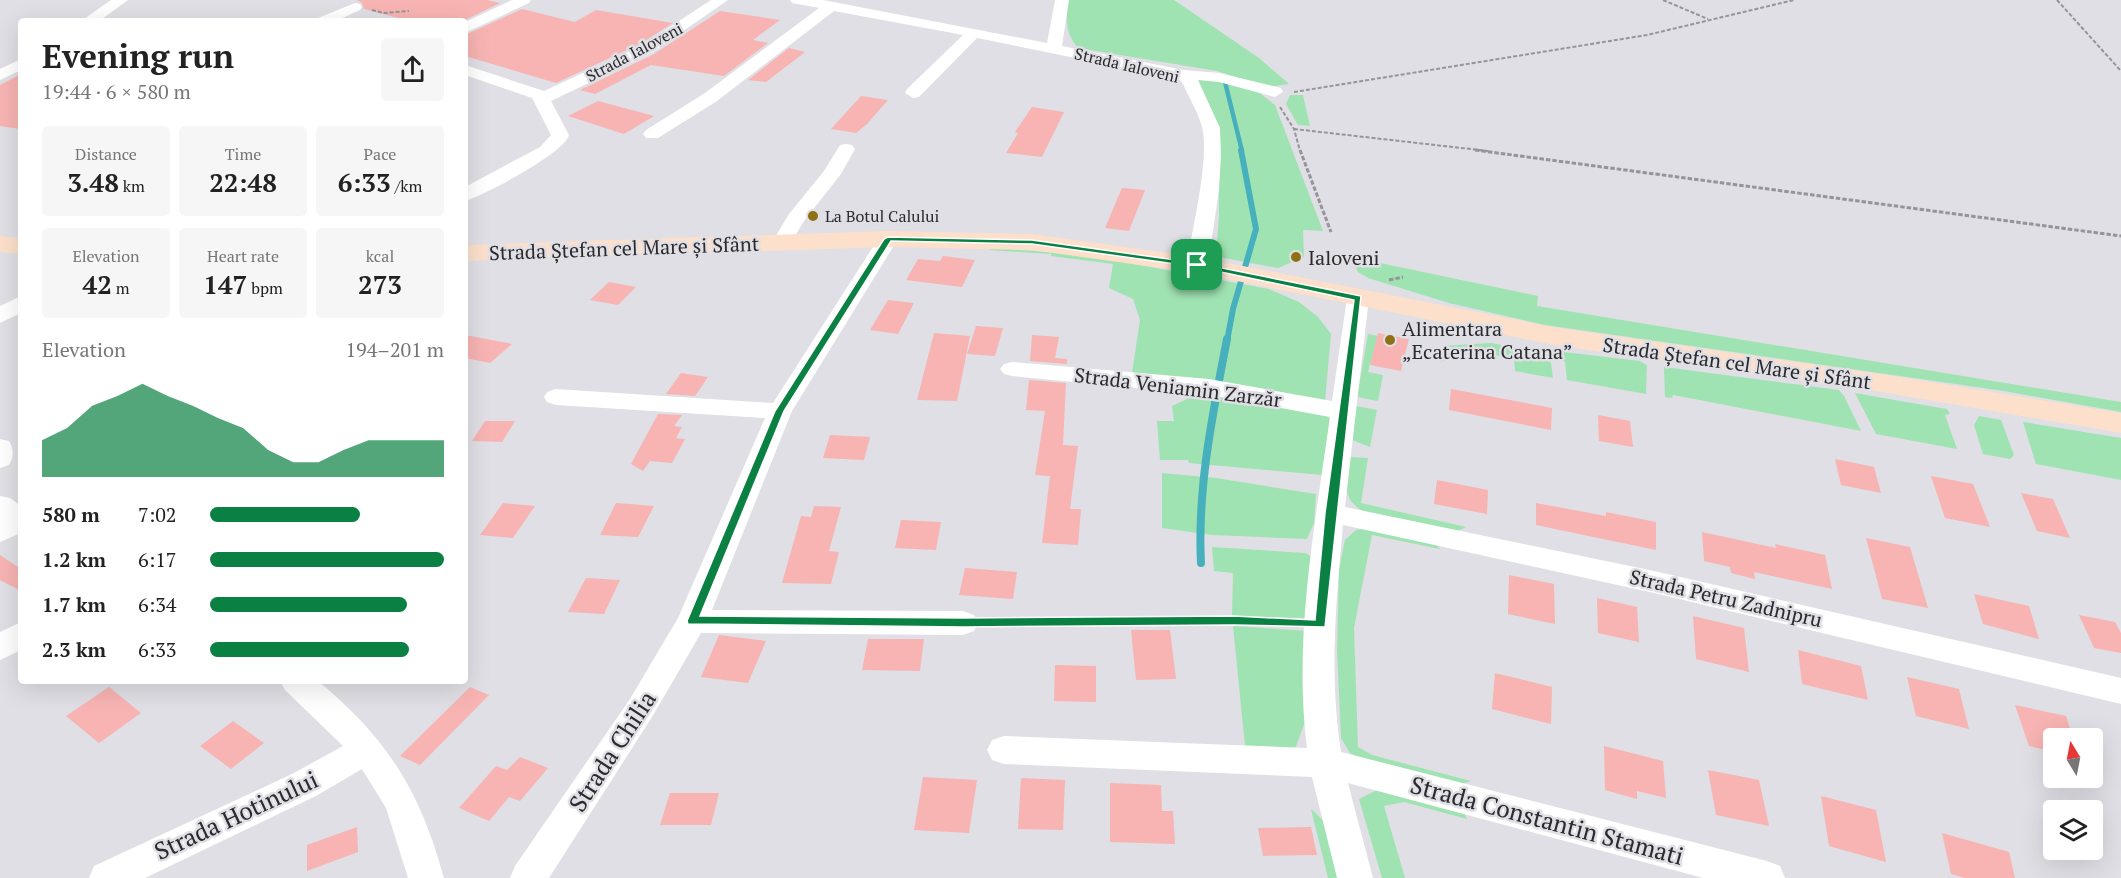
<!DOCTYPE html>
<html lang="en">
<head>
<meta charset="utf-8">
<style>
	:root { --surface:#fff; --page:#f6f6f6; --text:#222; --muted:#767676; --accent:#0b8043 }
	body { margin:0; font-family:"PT Serif",serif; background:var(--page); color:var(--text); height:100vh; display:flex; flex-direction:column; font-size:22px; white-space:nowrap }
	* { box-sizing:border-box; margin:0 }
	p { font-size:20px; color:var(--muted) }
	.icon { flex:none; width:33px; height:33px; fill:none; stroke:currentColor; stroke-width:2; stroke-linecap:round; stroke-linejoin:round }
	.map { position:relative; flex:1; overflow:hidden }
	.panel { position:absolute; left:18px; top:18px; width:450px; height:666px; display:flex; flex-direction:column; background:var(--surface); border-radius:6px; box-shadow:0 6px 24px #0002 }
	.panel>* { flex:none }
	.needle { width:39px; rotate:350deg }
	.controls { position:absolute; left:2043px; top:728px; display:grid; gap:12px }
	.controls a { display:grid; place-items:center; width:60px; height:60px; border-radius:6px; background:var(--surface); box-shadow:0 6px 24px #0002; font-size:30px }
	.pin { position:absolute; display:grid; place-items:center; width:51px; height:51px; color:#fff; margin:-26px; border-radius:12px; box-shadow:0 3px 9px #0006 }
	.round { display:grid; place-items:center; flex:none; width:63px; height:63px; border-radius:6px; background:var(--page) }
	.overview { display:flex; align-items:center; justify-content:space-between; height:102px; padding:0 24px }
	h1 { font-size:33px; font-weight:700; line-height:45px }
	.figures { display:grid; grid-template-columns:repeat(3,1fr); gap:9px; height:102px; padding:6px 24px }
	.figures div { display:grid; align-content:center; border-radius:6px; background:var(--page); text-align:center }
	.figures b { font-size:26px; font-weight:700 }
	.figures small { font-size:16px; font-weight:400 }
	.figures p { font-size:16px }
	.chart { height:168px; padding:12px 24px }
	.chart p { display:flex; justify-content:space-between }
	.chart svg { width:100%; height:108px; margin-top:6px; fill:var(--accent); opacity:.7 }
	ul { padding:0 24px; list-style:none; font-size:20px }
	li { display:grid; grid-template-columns:96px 72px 1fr; align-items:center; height:45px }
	li i { height:15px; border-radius:8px; background:var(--accent) }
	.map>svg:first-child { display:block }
</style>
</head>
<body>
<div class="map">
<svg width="2121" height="878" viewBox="0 0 2121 878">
	<rect width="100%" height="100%" fill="#dfdfe5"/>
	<g fill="#a0e3b2">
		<path d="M1068 0H1174L1259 58 1289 84 1267 87 1217 71 1078 48C1065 33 1066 19 1068 0Z"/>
		<path d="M1197 77H1206L1257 91 1275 105 1323 231 1303 230 1304 257 1278 268 1224 258 1216 255 1219 216 1218 129Z"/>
		<path d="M1290 95H1303L1310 126 1298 125 1286 104Z"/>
		<path d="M994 248 1086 255 1269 289 1299 302 1318 317 1331 334 1325 401 1132 373 1140 320 1133 299 1109 288 1113 264 1051 256V254L988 250Z"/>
		<path d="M1351 257 1538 296 1537 306 2121 402V412L2004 391 1545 325 1449 303 1368 278 1358 272Z"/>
		<path d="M1368 334 1378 336 1368 372 1383 375 1378 401 1357 397Z"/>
		<path d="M1491 343 1542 352 1551 363 1553 378 1515 371 1514 358 1474 352 1440 362 1442 346Z"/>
		<path d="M1556 351 1640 361 1647 365 1646 394 1567 380 1565 362Z"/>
		<path d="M1664 367 1839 390 1844 396 1861 431 1673 395 1672 398 1665 397Z"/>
		<path d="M1202 392 1325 414 1330 419 1322 475 1189 463 1188 460H1160L1157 421H1174L1172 406Z"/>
		<path d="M1855 393 1947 409 1950 414 1945 415 1957 449 1876 434Z"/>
		<path d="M1356 406 1377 410 1370 447 1352 440Z"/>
		<path d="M1979 416 2001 420 2014 455 2010 459 1983 454 1974 425Z"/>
		<path d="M2023 422 2121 438V480L2036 464Z"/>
		<path d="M1350 457 1368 458 1361 503 1466 527 1454 533 1364 512C1339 497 1348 483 1350 457Z"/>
		<path d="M1162 473 1216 478 1316 494 1314 523 1307 539 1212 535 1162 528Z"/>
		<path d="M1367 528 1434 542 1440 549 1372 535 1354 628 1358 747 1372 755 1471 781 1453 786 1378 766 1350 753 1341 738 1337 650 1339 569 1345 540 1356 530Z"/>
		<path d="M1212 547 1305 553 1311 556 1308 618 1232 617 1233 573 1214 571Z"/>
		<path d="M1233 626 1308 631 1306 719 1295 749 1245 746Z"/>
		<path d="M1377 790 1463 809 1467 819 1404 802 1384 806 1405 878H1382L1359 799Z"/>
		<path d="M1311 809 1326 823 1343 878H1328Z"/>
	</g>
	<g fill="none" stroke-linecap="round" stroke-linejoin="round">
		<path stroke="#46b0bd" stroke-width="4.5" d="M1225 82 1242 151"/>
		<path stroke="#46b0bd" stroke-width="6" d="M1227 341 1233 309 1256 229 1241 150"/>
		<path stroke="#46b0bd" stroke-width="8" d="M1201 563C1197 489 1213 412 1227 339"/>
	</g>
	<g fill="#f7b4b2">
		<path d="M357 0H487L500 3 463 21H410L364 9 362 3Z"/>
		<path d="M522 9 575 22 596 10 673 23 640 44 556 83 465 56V35Z"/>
		<path d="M720 11 780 20 753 40 768 43 724 76 651 65 595 94 580 90 654 54Z"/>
		<path d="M789 48 805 52 766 82 748 80Z"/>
		<path d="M21 74V129L0 126V85Z"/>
		<path d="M861 96 888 100 867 124 856 133 831 129Z"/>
		<path d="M598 101 654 116 624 134 568 116Z"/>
		<path d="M1032 107 1064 112 1042 157 1006 153 1018 133 1015 132Z"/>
		<path d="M1122 188 1145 190 1129 231 1105 228Z"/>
		<path d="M943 256 975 260 962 287 906 280 918 259 940 261Z"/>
		<path d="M609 282 636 287 618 305 590 300Z"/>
		<path d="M888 300 914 303 898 334 870 330Z"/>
		<path d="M976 326 1003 328 995 356 967 354Z"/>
		<path d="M934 333 970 336 957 401 917 400Z"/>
		<path d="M1378 333 1409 339 1401 371 1370 365Z"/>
		<path d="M465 335 512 344 490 363 465 358Z"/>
		<path d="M1032 335 1059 337 1055 358 1067 359V364L1030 361Z"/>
		<path d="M681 373 708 377 695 396 666 394Z"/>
		<path d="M1029 380 1066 383 1063 445 1078 446 1070 509H1081L1078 545 1042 543 1050 476 1035 475 1045 411 1026 410Z"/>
		<path d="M1451 389 1552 408 1551 430 1449 410Z"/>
		<path d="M658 414 682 415 674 426 682 427 676 438 685 439 672 463 650 461 643 471 631 464Z"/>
		<path d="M1598 415 1630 421 1633 447 1599 441Z"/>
		<path d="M485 421H515L502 442 472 441Z"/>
		<path d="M830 435 870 437 864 460 823 458Z"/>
		<path d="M1835 459 1874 467 1881 493 1841 485Z"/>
		<path d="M1931 476 1973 484 1990 527 1945 518Z"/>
		<path d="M1437 480 1488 490 1487 514 1434 504Z"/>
		<path d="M2021 493 2053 499 2070 538 2037 531Z"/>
		<path d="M503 503 535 506 513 538 480 535Z"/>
		<path d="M616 503 654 506 638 537 600 535Z"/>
		<path d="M1536 503 1606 516V512L1656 522V550L1536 525Z"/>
		<path d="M814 506 841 507 829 551 839 552 831 584 782 583 801 516 811 517Z"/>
		<path d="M901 520 941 522 936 550 895 548Z"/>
		<path d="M1702 532 1776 548 1775 544 1825 555 1832 589 1754 572 1755 579 1731 573 1730 567 1704 561Z"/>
		<path d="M1866 538 1910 547 1928 608 1882 599Z"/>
		<path d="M0 555 21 569V591L0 580Z"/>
		<path d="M965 568 1017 572 1013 599 959 595Z"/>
		<path d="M1509 575 1554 584 1555 624 1508 614Z"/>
		<path d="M586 578 620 580 604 614 568 612Z"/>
		<path d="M1974 594 2029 606 2039 639 1983 624Z"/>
		<path d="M1597 598 1637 607 1639 642 1598 633Z"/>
		<path d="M2079 615 2115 622 2121 633V653L2094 648Z"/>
		<path d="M1693 616 1744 628 1749 672 1696 659Z"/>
		<path d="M1131 630H1170L1176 679 1136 680Z"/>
		<path d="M719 635 766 641 748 683 701 677Z"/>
		<path d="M868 639H924L920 671 862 670Z"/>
		<path d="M1798 650 1861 666 1868 700 1802 684Z"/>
		<path d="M1055 665 1096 666V702L1054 701Z"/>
		<path d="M1495 673 1552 687 1551 724 1492 709Z"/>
		<path d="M1907 677 1959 689 1969 729 1916 716Z"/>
		<path d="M109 687 141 713 99 743 66 716Z"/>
		<path d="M470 687 489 695 420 765 400 756Z"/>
		<path d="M2015 705 2066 716 2073 738H2054V752L2029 746Z"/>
		<path d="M233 721 264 743 231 769 200 746Z"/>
		<path d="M1604 746 1663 761 1666 798 1637 791V799L1605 790Z"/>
		<path d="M520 757 548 768 520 801 509 797 489 821 459 808 496 766 507 770Z"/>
		<path d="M1708 770 1759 780 1769 826 1716 815Z"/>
		<path d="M923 777 977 780 969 833 914 830Z"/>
		<path d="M1021 778 1065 780 1063 830 1018 829Z"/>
		<path d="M1110 783 1161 785 1162 811H1173L1175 844 1110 842Z"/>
		<path d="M670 793H719L711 825H660Z"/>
		<path d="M1821 796 1876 810 1886 862 1829 846Z"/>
		<path d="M357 827 358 852 307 871V845Z"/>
		<path d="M1311 827 1317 855 1263 856 1258 828Z"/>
		<path d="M1942 833 2009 852 2015 878H1965L1951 874Z"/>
	</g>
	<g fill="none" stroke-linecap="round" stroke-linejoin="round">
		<g stroke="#959599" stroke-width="2" stroke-dasharray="4 2" stroke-linecap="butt">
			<path d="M1663 0 1708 19"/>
			<path d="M2057 0 2121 71"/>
			<path d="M372 10 384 13 409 11"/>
			<path d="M1294 92 1647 35 1794 0"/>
			<path d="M1280 107 1294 129 1300 151"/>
			<path d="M1294 129 1488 151"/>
		</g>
		<g stroke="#959599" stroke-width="3" stroke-dasharray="4.5 2" stroke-linecap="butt">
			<path d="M1300 150 1331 232"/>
			<path d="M1475 150 2121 236"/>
			<path d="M1389 280 1403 277"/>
		</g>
		<path stroke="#959599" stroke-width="4.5" stroke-dasharray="8 4" stroke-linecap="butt" d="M988 623 1234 621 1292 623"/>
		<g fill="#fff" fill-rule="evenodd">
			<path d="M111 0H128L99 21H81Z"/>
			<path d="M512 0H531L529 3 465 33V22Z"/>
			<path d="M711 0H728L653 52 551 101 569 135C566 152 483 196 465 201V187L540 147 551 135 532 98 465 75V65L544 91 641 46Z"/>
			<path d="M790 0H823L1047 43 1055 0H1069L1062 46 1184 70 1219 73 1281 88 1283 92 1275 97 1219 82 1198 80 1220 128 1221 155 1219 190 1208 265 1204 269 1197 271 1190 269 1186 265C1192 232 1210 157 1202 127 1198 112 1189 98 1183 84L1179 79 977 38 919 97 913 98 905 93 907 89 963 35 834 11 717 101 658 138H646L643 134 646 130 705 93 819 8 792 3Z"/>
			<path d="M355 3 360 4 362 7 360 10 336 21H315L318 18Z"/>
			<path d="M21 59V70L0 80V69Z"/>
			<path d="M846 144 852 145 855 149 841 174 804 221 789 246 782 248 775 246 772 242 789 214 824 171 840 145Z"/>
			<path d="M888 233 895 235 898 239 792 411 712 610 963 611 974 615 978 623 974 631 963 635 701 633 652 717 549 878H510L515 866 630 699 678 618 765 418 556 405 547 402 544 397 547 392 556 389 773 403 878 239 881 235Z"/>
			<path d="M1358 291 1366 293 1369 298 1345 507 1654 571 2121 678V704L1654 593 1343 525C1336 605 1329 672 1341 752L1767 861 1780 866 1785 878H1703L1348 783 1373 878H1337L1312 777 1004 764 992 760 987 750 992 740 1004 736 1307 748C1293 640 1315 524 1330 417L1209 395 1012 376 1004 374 1000 369 1004 364 1012 362 1209 379 1332 401 1347 298 1350 293Z"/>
			<path d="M21 296V313L0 323V306Z"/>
			<path d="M0 439 9 441C14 449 14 457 9 465L0 468Z"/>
			<path d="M0 496 10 498 21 506V533L0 542Z"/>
			<path d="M21 622V650L0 660V632Z"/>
			<path d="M280 681H318C388 739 420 791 444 878H408L386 808 362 769 316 796 145 878H89L94 866 292 774 343 746 285 690Z"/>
		</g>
		<g fill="#fce0cb" fill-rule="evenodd">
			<path d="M888 231 1032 234 1197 257 1559 328 1887 375 2121 413V433L1887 393 1559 346 1197 273 1032 250 888 247 465 261V245Z"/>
			<path d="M0 236 21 238V254L0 252Z"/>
		</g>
	</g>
	<path fill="#0b8043" stroke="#fff" stroke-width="1.5" fill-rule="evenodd" d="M888 237 1032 240 1197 263 1361 296 1325 627 1234 625 963 627 688 624 687 621 775 411 884 239ZM891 241 1032 244 1197 267 1354 300 1325 513 1315 620 1234 616 963 618 700 616 784 411Z"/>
	<g fill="#8e7115" stroke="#dfdfe5" stroke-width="2">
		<circle cx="813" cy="216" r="6"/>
		<circle cx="1296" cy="257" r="6"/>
		<circle cx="1390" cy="340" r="6"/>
	</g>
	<g text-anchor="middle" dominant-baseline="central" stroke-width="5" stroke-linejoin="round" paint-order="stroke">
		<g font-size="16" fill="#2b2b2d" stroke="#dfdfe5">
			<text transform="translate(634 52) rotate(-28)">Strada Ialoveni</text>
			<text transform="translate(1127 65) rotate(13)">Strada Ialoveni</text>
		</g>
		<g font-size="16" fill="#2b2b2d" stroke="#dfdfe5" text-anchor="start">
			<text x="825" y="216">La Botul Calului</text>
		</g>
		<g font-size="20" fill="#2b2b2d" stroke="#dfdfe5">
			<text transform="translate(624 248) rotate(-2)">Strada Ștefan cel Mare și Sfânt</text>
			<text transform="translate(1737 363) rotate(8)">Strada Ștefan cel Mare și Sfânt</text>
			<text transform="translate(1178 387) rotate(7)">Strada Veniamin Zarzăr</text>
			<text transform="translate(1726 598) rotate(13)">Strada Petru Zadnipru</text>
		</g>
		<g font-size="20" fill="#2b2b2d" stroke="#dfdfe5" text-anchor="start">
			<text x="1308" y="257">Ialoveni</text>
			<text x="1402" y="328">Alimentara<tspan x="1402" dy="23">„Ecaterina Catana”</tspan></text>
		</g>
		<g font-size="24" fill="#2b2b2d" stroke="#dfdfe5">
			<text transform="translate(612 751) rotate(-57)">Strada Chilia</text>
			<text transform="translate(236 815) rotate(-25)">Strada Hotinului</text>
			<text transform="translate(1547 820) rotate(15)">Strada Constantin Stamati</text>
		</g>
	</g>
</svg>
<div class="controls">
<a><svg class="needle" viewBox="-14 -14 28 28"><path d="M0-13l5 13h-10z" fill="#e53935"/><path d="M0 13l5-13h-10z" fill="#767676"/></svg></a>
<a><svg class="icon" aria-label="layers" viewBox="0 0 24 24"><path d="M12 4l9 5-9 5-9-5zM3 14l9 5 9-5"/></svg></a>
</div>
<div class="pin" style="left:1197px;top:265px;background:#1e9e55"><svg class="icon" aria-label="arrive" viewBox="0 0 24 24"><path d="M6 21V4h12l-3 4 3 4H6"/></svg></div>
<section class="panel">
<div class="overview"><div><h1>Evening run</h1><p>19:44 · 6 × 580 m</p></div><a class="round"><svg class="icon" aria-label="share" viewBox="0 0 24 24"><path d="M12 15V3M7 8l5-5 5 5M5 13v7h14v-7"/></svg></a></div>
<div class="figures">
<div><p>Distance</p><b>3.48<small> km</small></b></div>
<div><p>Time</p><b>22:48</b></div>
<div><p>Pace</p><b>6:33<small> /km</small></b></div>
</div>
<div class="figures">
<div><p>Elevation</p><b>42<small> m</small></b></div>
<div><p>Heart rate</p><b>147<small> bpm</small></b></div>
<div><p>kcal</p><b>273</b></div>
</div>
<div class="chart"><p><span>Elevation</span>194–201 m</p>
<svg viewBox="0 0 160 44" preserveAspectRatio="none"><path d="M0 44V29L10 24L20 15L30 11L40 6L50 11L60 15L70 20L80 24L90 33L100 38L110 38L120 33L130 29L140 29L150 29L160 29V44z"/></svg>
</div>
<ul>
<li><b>580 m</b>7:02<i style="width:64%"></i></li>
<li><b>1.2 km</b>6:17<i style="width:100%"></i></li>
<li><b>1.7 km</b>6:34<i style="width:84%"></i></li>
<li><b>2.3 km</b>6:33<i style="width:85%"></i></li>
</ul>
</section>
</div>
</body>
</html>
